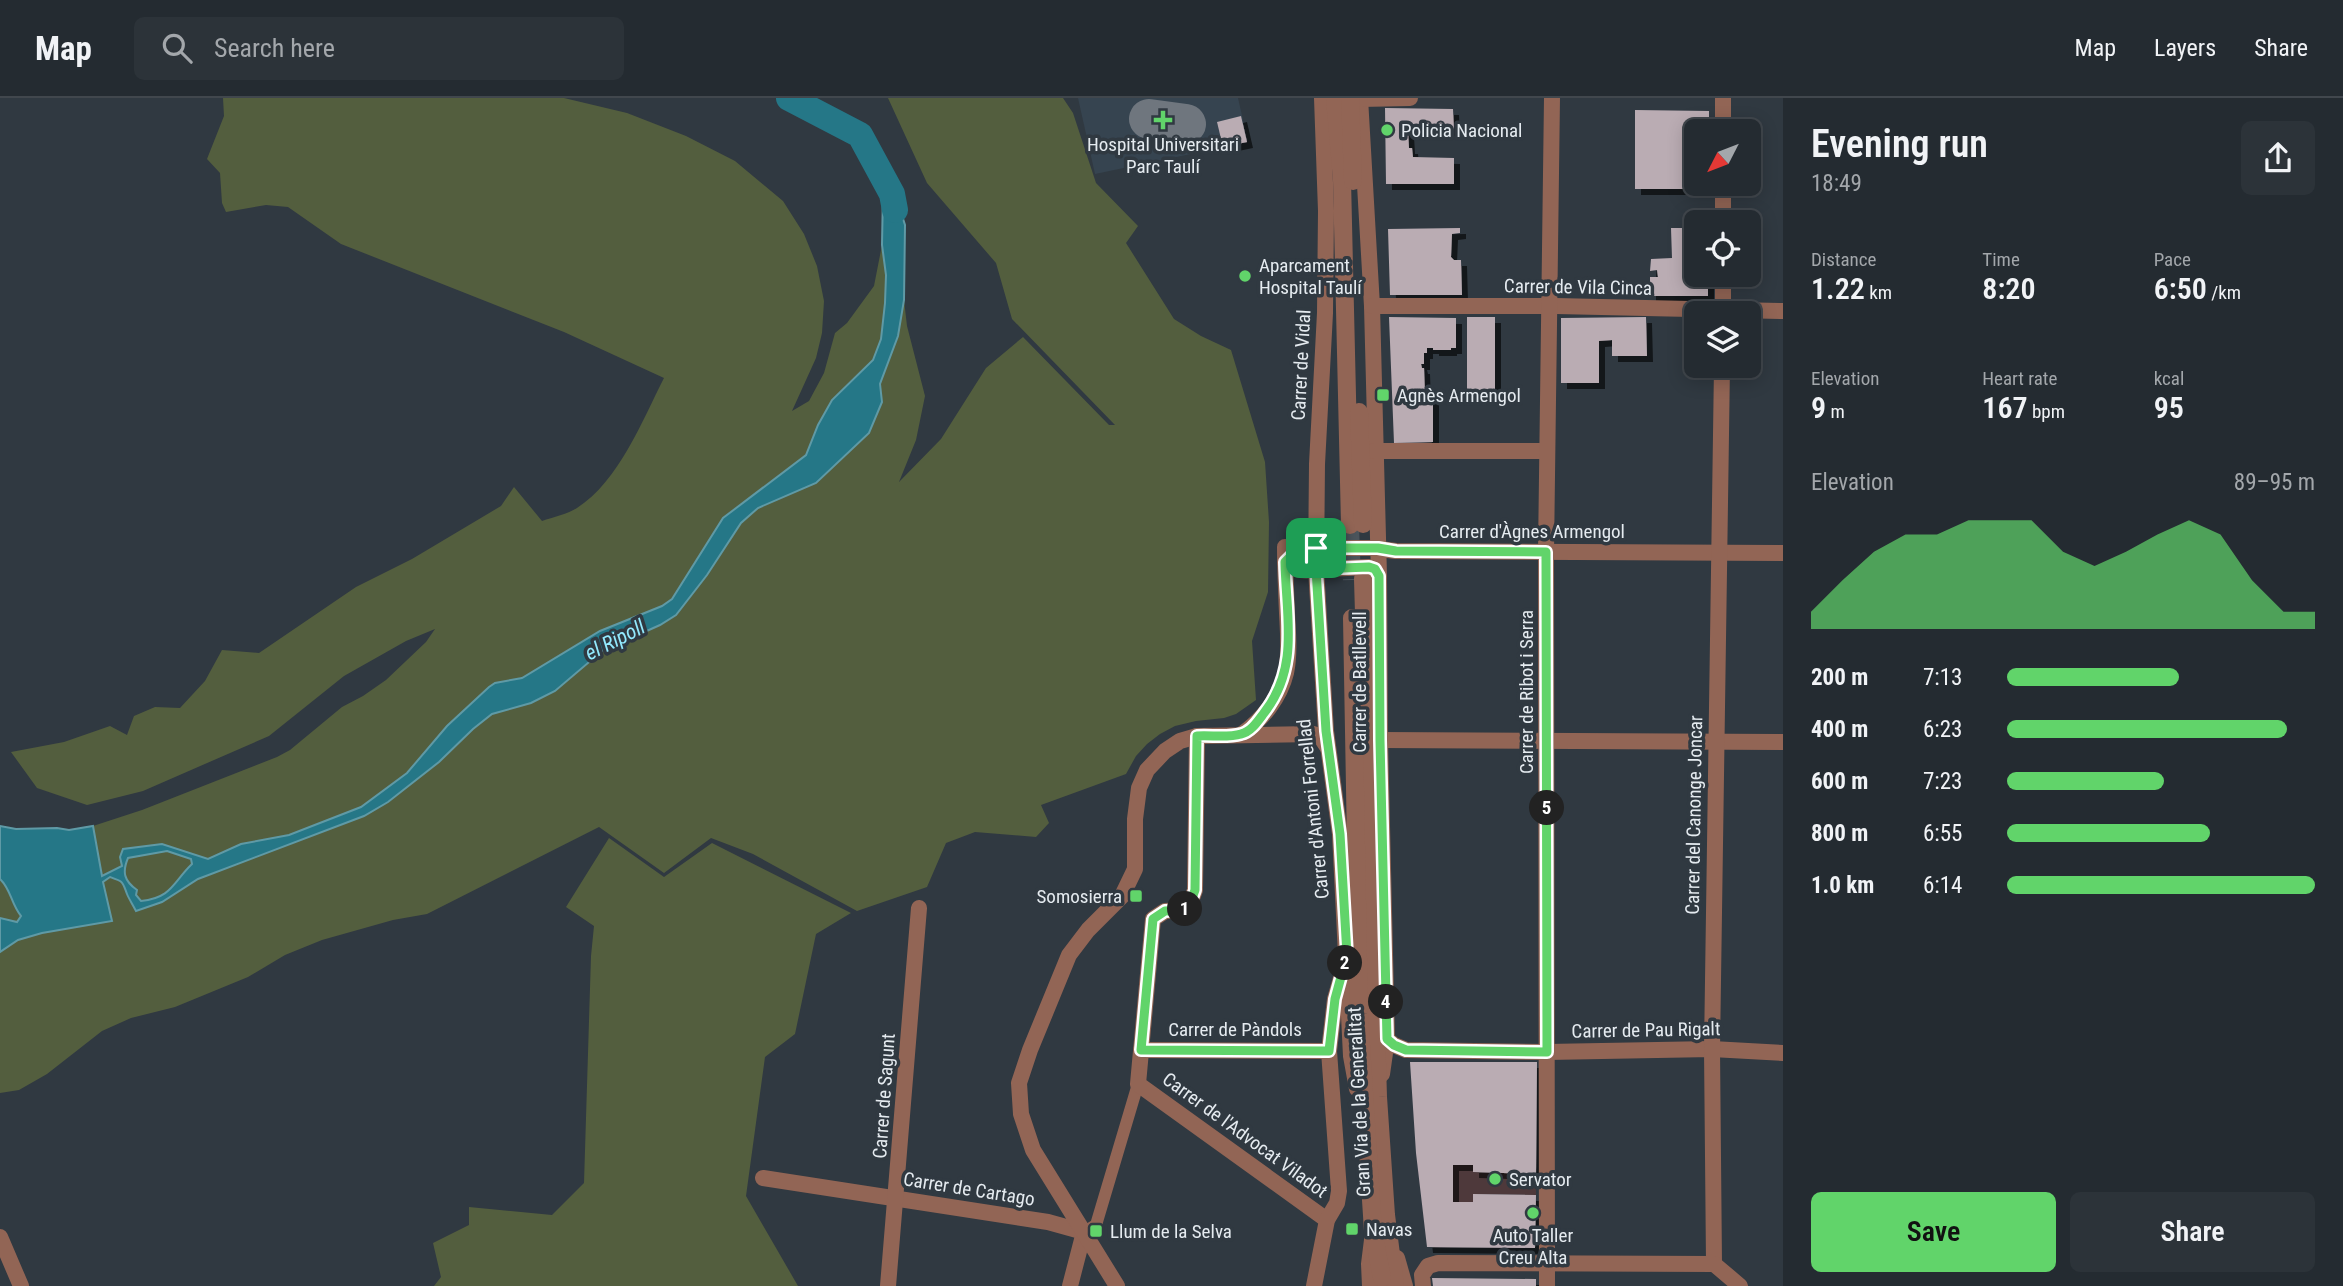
<!DOCTYPE html>
<html lang="en">
<head>
<meta charset="utf-8">
<style>
	:root { --surface:#242b31; --page:#2c3339; --text:#f1f3f6; --muted:#a3a7ab; --line:#41474d; --accent:#61d46a }
	body { margin:0; font-family:"Roboto Condensed",sans-serif; background:var(--page); color:var(--text); height:100vh; display:flex; flex-direction:column; font-size:26px; white-space:nowrap }
	* { box-sizing:border-box; margin:0 }
	p { font-size:23px; color:var(--muted) }
	.icon { flex:none; width:38px; height:38px; fill:none; stroke:currentColor; stroke-width:2; stroke-linecap:round; stroke-linejoin:round }
	.map { position:relative; flex:1; overflow:hidden }
	.drawer { display:flex; flex-direction:column; background:var(--surface); width:560px }
	.drawer>* { flex:none }
	.needle { width:46px; rotate:228deg }
	.tools { position:absolute; left:1684px; top:21px; display:grid; gap:14px }
	.tools a { display:grid; place-items:center; width:77px; height:77px; border-radius:10px; background:var(--surface); box-shadow:0 4px 18px #0003,0 0 0 2px var(--line); font-size:35px }
	.pin { position:absolute; display:grid; place-items:center; width:60px; height:60px; color:#fff; margin:-30px; border-radius:14px; box-shadow:0 4px 10px #0006 }
	.km { position:absolute; width:35px; height:35px; margin:-18px; border-radius:50%; background:#222; color:#fff; font-size:19px; line-height:35px; text-align:center }
	.round { display:grid; place-items:center; flex:none; width:74px; height:74px; border-radius:10px; background:var(--page) }
	.overview { display:flex; align-items:center; justify-content:space-between; height:119px; padding:0 28px }
	h1 { font-size:38px; font-weight:600; line-height:52px }
	.metrics { display:grid; grid-template-columns:repeat(3,1fr); gap:10px; height:119px; padding:7px 28px }
	.metrics div { display:grid; align-content:center }
	.metrics b { font-size:30px; font-weight:600 }
	.metrics small { font-size:19px; font-weight:400 }
	.metrics p { font-size:19px }
	.chart { height:196px; padding:14px 28px }
	.chart p { display:flex; justify-content:space-between }
	.chart svg { width:100%; height:126px; margin-top:7px; fill:var(--accent); opacity:.7 }
	.action { display:flex; gap:14px; margin-top:auto; padding:14px 28px }
	.action a { flex:1; height:80px; border-radius:10px; background:var(--accent); color:#111; font-size:28px; font-weight:600; line-height:80px; text-align:center }
	.action a+a { background:var(--page); color:var(--text) }
	ul { padding:0 28px; list-style:none; font-size:23px }
	li { display:grid; grid-template-columns:112px 84px 1fr; align-items:center; height:52px }
	li i { height:18px; border-radius:9px; background:var(--accent) }
	header { display:flex; align-items:center; gap:42px; box-sizing:border-box; height:98px; padding:0 35px; background:var(--surface); border-bottom:2px solid var(--line) }
	header strong { font-size:33px }
	nav { display:flex; gap:38px; margin-inline-start:auto; font-size:24px }
	.search { width:490px; height:63px; background:var(--page); display:flex; align-items:center; gap:18px; box-sizing:border-box; padding:0 24px; border-radius:10px; color:var(--muted); font-size:26px }
	main { display:flex; flex:1; min-height:0 }
	.map>svg:first-child { display:block }
</style>
</head>
<body>
<header>
<strong>Map</strong>
<div class="search"><svg class="icon" aria-label="search" viewBox="0 0 24 24"><circle cx="10" cy="10" r="6"/><path d="M15 15l6 6"/></svg>Search here</div>
<nav><a>Map</a><a>Layers</a><a>Share</a></nav>
</header>
<main>
<div class="map">
<svg width="1783" height="1188" viewBox="0 0 1783 1188">
	<defs>
		<filter id="shadow"><feDropShadow dx="6" dy="6" stdDeviation="0" flood-color="#0009"/></filter>
	</defs>
	<rect width="100%" height="100%" fill="#303941"/>
	<path fill="#364450" d="M1078 0H1238L1248 44 1095 76Z"/>
	<path fill="#4e393b" d="M1453 1067H1473V1074L1536 1076V1097L1473 1096V1104H1453Z"/>
	<g fill="#535e3e">
		<path d="M223 0H564L627 15 686 38 735 63 783 103 804 136 817 168 824 203 822 235 816 260 792 313 809 303 824 275 835 235 847 225 874 188 882 147 904 202 907 228 925 298 916 342 899 384 941 341 986 270 1023 239 1109 327H1115L1012 221 996 165 927 85 888 0H1063L1073 15 1096 85 1138 128 1126 145 1174 221 1201 238 1231 252 1265 364 1269 424 1268 494 1252 543 1256 602 1236 616 1224 620 1196 623 1175 628 1160 636 1147 646 1136 658 1126 676 1041 707 1049 725 1036 739 975 734 946 745 927 789 857 813 753 756 711 740 664 775 599 729 427 816 393 822 322 842 285 857 248 879 175 909 131 920 102 933 47 976 19 992 0 995V770L103 783 93 728 142 712 277 659 290 652 342 609 363 598 386 582 426 544 435 531 406 543 344 578 269 638 143 693 87 707 37 690 11 654 64 644 110 628 127 637 134 618 155 609 180 610 205 583 222 552 259 555 356 489 412 461 501 408 514 389 542 423C553 419 568 416 577 410 619 383 642 323 664 280L564 234 341 146 288 109 266 107 226 114 222 105 220 75 207 61 224 18Z"/>
		<path d="M609 740 664 779 712 745 851 815 816 836 795 936 765 959 746 1098 798 1188H434L441 1179 433 1145 469 1127V1109L552 1117 584 1085 591 858 594 828 566 809Z"/>
	</g>
	<path fill="#257787" stroke="#5f9aa6" stroke-width="2" fill-rule="evenodd" d="M880 75 896 99 905 127 904 202 898 238 880 286 882 304 869 335 816 385 758 410 741 425 707 477 676 517 660 527 602 553 555 593 531 605 492 616 473 631 439 664 388 704 364 718 198 781 162 804 136 813C133 807 129 801 127 796 122 783 124 784 110 779L103 784 112 823 42 835 18 842 0 854V820L17 824 21 818C11 806 11 791 0 781V728L16 731 57 730 69 732 93 728 102 778 122 768 120 759 123 751 162 746 208 761 241 746 289 737 361 709 407 675 447 628 489 589 495 585 522 580 600 533 662 508 672 501 723 420 806 357 818 327 832 302 873 262 881 241 885 205 886 177 882 147 883 93ZM167 753 191 761 192 766C173 784 172 800 141 803L136 797 137 792C124 783 122 774 128 760Z"/>
	<g fill="none" stroke-linecap="round" stroke-linejoin="round">
		<path stroke="#257787" stroke-width="26" d="M789 0 860 37 892 96 895 112"/>
		<path stroke="#6f767e" stroke-width="40" d="M1149 21 1186 26"/>
	</g>
	<g fill="#baacb3" filter="url(#shadow)">
		<path d="M1385 10 1453 11 1454 32 1422 33V36H1413V32H1408L1409 50H1412L1413 59 1454 60V86H1386Z"/>
		<path d="M1635 12 1709 13V33H1696V86H1708V91H1635Z"/>
		<path d="M1241 18 1247 44 1223 49 1217 24Z"/>
		<path d="M1460 130V135L1452 136 1451 159 1454 162H1461L1462 197H1390L1388 131Z"/>
		<path d="M1671 130H1696V177H1708V198H1650V179H1658L1657 172 1650 173 1651 161 1672 160Z"/>
		<path d="M1389 219 1456 220V250H1451V252H1433V250H1427V255H1424V266H1421L1422 270H1424L1425 296H1422V300L1433 299V344L1394 345Z"/>
		<rect x="1467" y="219" width="28" height="80"/>
		<path d="M1646 219 1647 258H1612V242L1599 243V285H1561V220Z"/>
		<path d="M1410 964H1537L1536 1076 1473 1074V1067H1453V1104H1473V1096L1536 1097 1535 1150 1427 1149 1416 1055Z"/>
		<path d="M1432 1180 1536 1181V1188H1433Z"/>
	</g>
	<g fill="none" stroke-linecap="round" stroke-linejoin="round">
		<path stroke="#4b545b" stroke-width="18" stroke-dasharray="18 9" stroke-linecap="butt" d="M1350 427 1352 482"/>
		<path stroke="#926555" stroke-width="12" d="M1084 1134 1096 1127 1138 986"/>
		<g stroke="#926555" stroke-width="16">
			<path d="M1322 0 1326 113 1325 215 1317 366 1316 471 1326 633 1340 736 1351 958 1357 991"/>
			<path d="M1360 0 1372 208 1379 478 1380 642 1387 941 1382 976"/>
			<path d="M1723 0V33"/>
			<path d="M1360 1 1410 0"/>
			<path d="M1723 86V124"/>
			<path d="M1723 177V215"/>
			<path d="M1372 208H1556L1783 213"/>
			<path d="M1374 353H1547"/>
			<path d="M1325 450C1308 451 1297 451 1285 464 1295 476 1312 472 1326 471"/>
			<path d="M1371 450 1396 453 1783 455"/>
			<path d="M1242 636C1262 622 1280 600 1286 575 1290 556 1288 535 1287 515 1286 493 1285 471 1285 449"/>
			<path d="M1197 638 1195 792 1191 803 1183 812 1165 813 1153 821 1138 986 1327 1122"/>
			<path d="M1380 642 1783 644"/>
			<path d="M1387 941 1394 947 1406 952 1547 954 1712 951 1783 955"/>
			<path d="M1141 952 1329 953"/>
			<path d="M763 1080 1048 1124 1084 1134"/>
			<path d="M0 1139 21 1188"/>
			<path d="M1397 1160 1405 1188"/>
			<path d="M1714 1166 1712 951 1722 268"/>
			<path d="M888 1188 919 810"/>
			<path d="M1070 1188 1084 1134"/>
			<path d="M1117 1188 1033 1052 1021 1016 1019 985 1030 952 1069 857 1088 832 1122 798 1135 771V721L1139 690 1147 672 1165 653 1180 643 1197 638 1313 636 1320 638 1328 650"/>
			<path d="M1314 1188 1327 1122 1337 1105 1339 1093 1329 953 1335 901 1344 870"/>
			<path d="M1370 1188 1369 1166 1372 1142"/>
			<path d="M1423 1188 1422 1177 1428 1168 1438 1165 1714 1166 1740 1188"/>
			<path d="M1547 1188 1546 454 1552 0"/>
		</g>
		<g stroke="#926555" stroke-width="18">
			<path d="M1335 0 1342 82 1350 427"/>
			<path d="M1350 0 1353 83"/>
			<path d="M1359 314 1363 426"/>
			<path d="M1363 481 1378 999 1386 1117 1395 1188"/>
			<path d="M1352 520 1359 916 1373 1133 1382 1180"/>
		</g>
		<g stroke="#926555" stroke-width="16">
			<path d="M1325 450H1371"/>
			<path d="M1326 471 1369 469"/>
		</g>
	</g>
	<g fill="none" stroke-linecap="round" stroke-linejoin="round">
		<defs>
			<path id="route" d="M1306 450H1378L1396 453 1546 454 1547 954 1406 952 1394 947 1387 941 1380 642 1379 478 1375 471 1369 469 1316 471 1326 633 1340 736 1347 857 1335 901 1329 953 1141 952 1153 821 1165 813 1183 812 1191 803 1195 792 1197 638C1211 637 1228 640 1241 636 1251 634 1258 623 1264 615 1300 569 1286 519 1285 464L1292 457Z"/>
		</defs>
		<use href="#route" stroke="#fff" stroke-width="14"/>
		<use href="#route" stroke="#61d46a" stroke-width="9"/>
	</g>
	<g fill="#61d46a" stroke="#303941" stroke-width="2.5">
		<path d="M1159.5 11.5h7v7h7v7h-7v7h-7v-7h-7v-7h7z"/>
		<circle cx="1387" cy="32" r="7"/>
		<circle cx="1245" cy="178" r="7"/>
		<rect x="1376" y="290" width="14" height="14" rx="3.5"/>
		<rect x="1129" y="791" width="14" height="14" rx="3.5"/>
		<circle cx="1495" cy="1081" r="7"/>
		<circle cx="1533" cy="1115" r="7"/>
		<rect x="1345" y="1124" width="14" height="14" rx="3.5"/>
		<rect x="1089" y="1126" width="14" height="14" rx="3.5"/>
	</g>
	<g text-anchor="middle" dominant-baseline="central" stroke-width="7" stroke-linejoin="round" paint-order="stroke">
		<g font-size="19" fill="#e5ebf0" stroke="#303941" text-anchor="start">
			<text x="1401" y="32">Policia Nacional</text>
			<text x="1163" y="46" text-anchor="middle">Hospital Universitari<tspan x="1163" dy="22">Parc Taulí</tspan></text>
			<text x="1259" y="167">Aparcament<tspan x="1259" dy="22">Hospital Taulí</tspan></text>
			<text x="1397" y="297">Agnès Armengol</text>
			<text x="1122" y="798" text-anchor="end">Somosierra</text>
			<text x="1509" y="1081">Servator</text>
			<text x="1366" y="1131">Navas</text>
			<text x="1110" y="1133">Llum de la Selva</text>
			<text x="1533" y="1137" text-anchor="middle">Auto Taller<tspan x="1533" dy="22">Creu Alta</tspan></text>
		</g>
		<g font-size="19" fill="#e5ebf0" stroke="#303941">
			<text transform="translate(1578 189) rotate(1)">Carrer de Vila Cinca</text>
			<text transform="translate(1301 267) rotate(-87)">Carrer de Vidal</text>
			<text x="1532" y="433">Carrer d'Àgnes Armengol</text>
			<text transform="translate(1359 584) rotate(-90)">Carrer de Batllevell</text>
			<text transform="translate(1526 594) rotate(-90)">Carrer de Ribot i Serra</text>
			<text transform="translate(1313 711) rotate(-96)">Carrer d'Antoni Forrellad</text>
			<text transform="translate(1694 717) rotate(-89)">Carrer del Canonge Joncar</text>
			<text x="1235" y="931">Carrer de Pàndols</text>
			<text transform="translate(1646 932) rotate(-1)">Carrer de Pau Rigalt</text>
			<text transform="translate(884 998) rotate(-86)">Carrer de Sagunt</text>
			<text transform="translate(1359 1004) rotate(-93)">Gran Via de la Generalitat</text>
			<text transform="translate(1245 1037) rotate(36)">Carrer de l'Advocat Viladot</text>
			<text transform="translate(969 1091) rotate(9)">Carrer de Cartago</text>
		</g>
		<g font-size="21" font-style="italic" fill="#93eafe" stroke="#303941">
			<text transform="translate(615 542) rotate(-27)">el Ripoll</text>
		</g>
	</g>
</svg>
<div class="tools">
<a><svg class="needle" viewBox="-14 -14 28 28"><path d="M0-13l5 13h-10z" fill="#e53935"/><path d="M0 13l5-13h-10z" fill="#a3a7ab"/></svg></a>
<a><svg class="icon" aria-label="locate" viewBox="0 0 24 24"><circle cx="12" cy="12" r="6"/><path d="M12 2v4M12 18v4M2 12h4M18 12h4"/></svg></a>
<a><svg class="icon" aria-label="layers" viewBox="0 0 24 24"><path d="M12 4l9 5-9 5-9-5zM3 14l9 5 9-5"/></svg></a>
</div>
<div class="pin" style="left:1316px;top:450px;background:#1e9e55"><svg class="icon" aria-label="arrive" viewBox="0 0 24 24"><path d="M6 21V4h12l-3 4 3 4H6"/></svg></div>
<b class="km" style="left:1185px;top:811px">1</b>
<b class="km" style="left:1345px;top:865px">2</b>
<b class="km" style="left:1386px;top:904px">4</b>
<b class="km" style="left:1547px;top:710px">5</b>
</div>
<section class="drawer">
<div class="overview"><div><h1>Evening run</h1><p>18:49</p></div><a class="round"><svg class="icon" aria-label="share" viewBox="0 0 24 24"><path d="M12 15V3M7 8l5-5 5 5M5 13v7h14v-7"/></svg></a></div>
<div class="metrics">
<div><p>Distance</p><b>1.22<small> km</small></b></div>
<div><p>Time</p><b>8:20</b></div>
<div><p>Pace</p><b>6:50<small> /km</small></b></div>
</div>
<div class="metrics">
<div><p>Elevation</p><b>9<small> m</small></b></div>
<div><p>Heart rate</p><b>167<small> bpm</small></b></div>
<div><p>kcal</p><b>95</b></div>
</div>
<div class="chart"><p><span>Elevation</span>89–95 m</p>
<svg viewBox="0 0 160 44" preserveAspectRatio="none"><path d="M0 44V38L10 27L20 17L30 11L40 11L50 6L60 6L70 6L80 17L90 22L100 17L110 11L120 6L130 11L140 27L150 38L160 38V44z"/></svg>
</div>
<ul>
<li><b>200 m</b>7:13<i style="width:56%"></i></li>
<li><b>400 m</b>6:23<i style="width:91%"></i></li>
<li><b>600 m</b>7:23<i style="width:51%"></i></li>
<li><b>800 m</b>6:55<i style="width:66%"></i></li>
<li><b>1.0 km</b>6:14<i style="width:100%"></i></li>
</ul>
<div class="action"><a>Save</a><a>Share</a></div>
</section>
</main>
</body>
</html>
